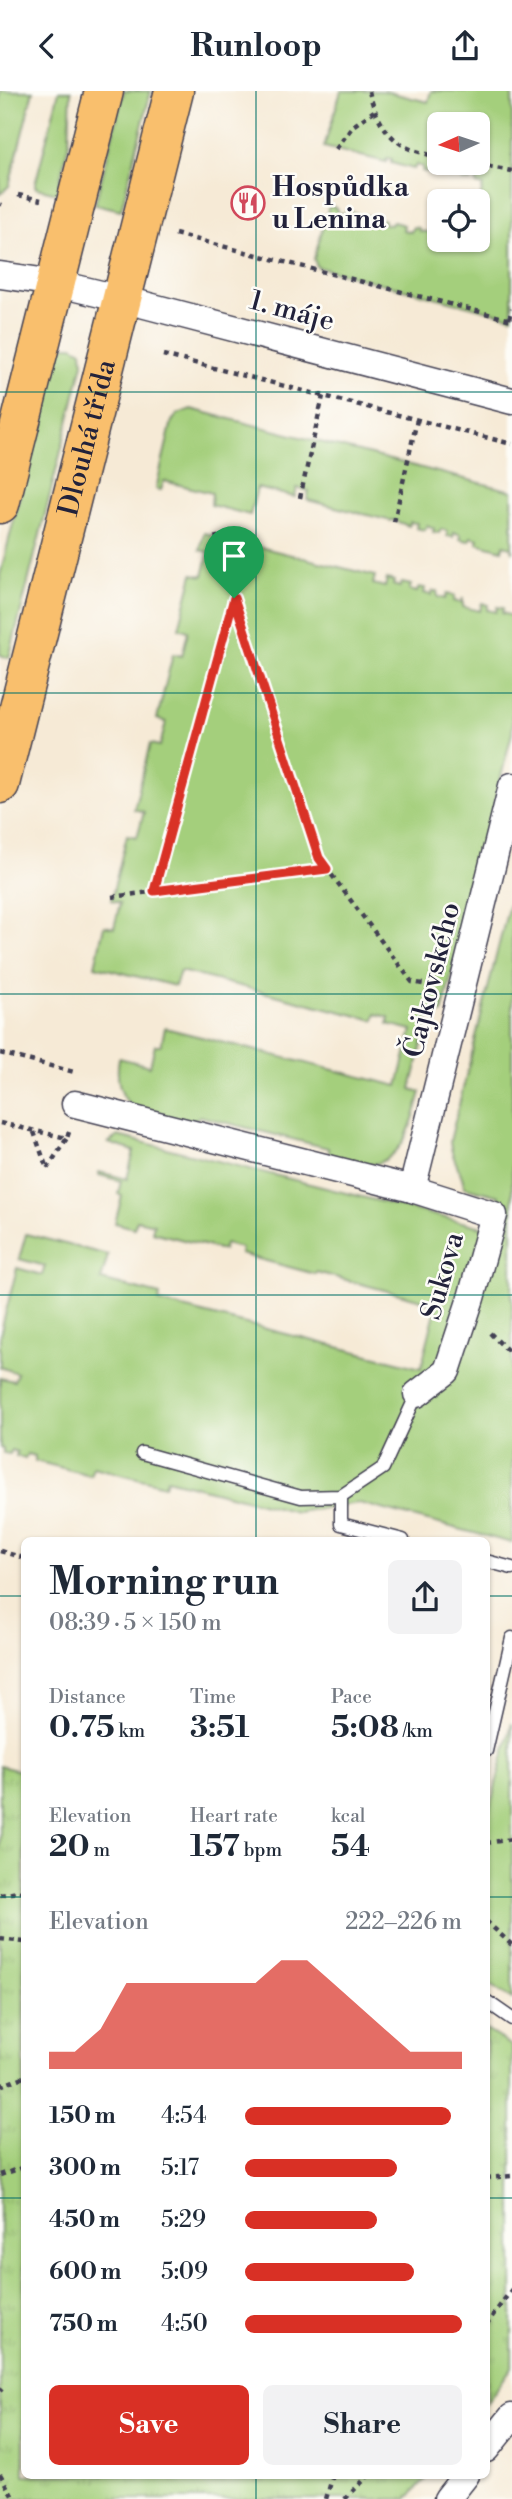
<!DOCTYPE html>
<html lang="en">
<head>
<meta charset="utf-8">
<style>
	:root { --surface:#fff; --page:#f2f2f3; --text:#1f2937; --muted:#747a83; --accent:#d93025 }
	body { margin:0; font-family:"Libre Bodoni",serif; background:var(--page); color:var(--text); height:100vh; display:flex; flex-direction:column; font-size:26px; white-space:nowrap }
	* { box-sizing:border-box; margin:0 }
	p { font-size:23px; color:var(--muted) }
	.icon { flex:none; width:38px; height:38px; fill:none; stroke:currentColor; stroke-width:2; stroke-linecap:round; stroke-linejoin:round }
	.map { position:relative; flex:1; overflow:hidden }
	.side { position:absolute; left:21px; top:1446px; width:469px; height:942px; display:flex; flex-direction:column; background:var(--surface); border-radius:10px; box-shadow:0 2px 5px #0004 }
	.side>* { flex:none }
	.needle { width:46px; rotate:267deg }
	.controls { position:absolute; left:427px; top:21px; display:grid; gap:14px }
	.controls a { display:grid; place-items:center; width:63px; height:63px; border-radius:10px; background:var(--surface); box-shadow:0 2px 5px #0004; font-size:35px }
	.pin { position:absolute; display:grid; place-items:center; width:60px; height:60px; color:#fff; margin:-72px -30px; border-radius:50% 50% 50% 0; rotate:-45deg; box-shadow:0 0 7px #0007 }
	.pin .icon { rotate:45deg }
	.round { display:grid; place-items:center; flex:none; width:74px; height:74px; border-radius:10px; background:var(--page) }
	.summary { display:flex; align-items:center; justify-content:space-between; height:119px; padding:0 28px }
	h1 { font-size:38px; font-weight:700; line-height:52px }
	.metrics { display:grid; grid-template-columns:repeat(3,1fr); gap:10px; height:119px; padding:7px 28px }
	.metrics div { display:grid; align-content:center }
	.metrics b { font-size:30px; font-weight:700 }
	.metrics small { font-size:19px; font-weight:400 }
	.metrics p { font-size:19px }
	.chart { height:196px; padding:14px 28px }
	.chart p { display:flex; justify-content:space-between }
	.chart svg { width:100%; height:126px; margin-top:7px; fill:var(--accent); opacity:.7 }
	.cta { display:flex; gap:14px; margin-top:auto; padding:14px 28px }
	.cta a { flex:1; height:80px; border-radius:10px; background:var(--accent); color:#fff; font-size:28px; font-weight:700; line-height:80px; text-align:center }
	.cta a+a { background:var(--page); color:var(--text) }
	ul { padding:0 28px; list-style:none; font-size:23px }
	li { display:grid; grid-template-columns:112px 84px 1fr; align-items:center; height:52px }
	li i { height:18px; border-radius:9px; background:var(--accent) }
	header { display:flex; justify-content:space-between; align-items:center; height:91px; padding:0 28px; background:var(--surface); font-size:32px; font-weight:700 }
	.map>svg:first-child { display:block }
</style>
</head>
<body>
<header><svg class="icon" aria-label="back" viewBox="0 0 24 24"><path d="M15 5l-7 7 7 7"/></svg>Runloop<svg class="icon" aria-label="share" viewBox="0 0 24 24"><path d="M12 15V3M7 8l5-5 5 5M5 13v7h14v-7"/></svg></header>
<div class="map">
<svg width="512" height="2408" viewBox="0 0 512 2408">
	<defs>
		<pattern id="park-tufts" width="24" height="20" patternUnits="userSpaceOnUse" patternTransform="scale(1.75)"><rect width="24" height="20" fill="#a4cf7b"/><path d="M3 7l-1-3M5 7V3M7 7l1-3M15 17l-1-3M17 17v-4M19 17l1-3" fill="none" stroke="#8db16b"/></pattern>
	</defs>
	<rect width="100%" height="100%" fill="#fdfcf7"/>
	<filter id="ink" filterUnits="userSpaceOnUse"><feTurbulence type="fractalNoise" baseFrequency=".0143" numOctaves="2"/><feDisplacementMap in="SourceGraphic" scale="14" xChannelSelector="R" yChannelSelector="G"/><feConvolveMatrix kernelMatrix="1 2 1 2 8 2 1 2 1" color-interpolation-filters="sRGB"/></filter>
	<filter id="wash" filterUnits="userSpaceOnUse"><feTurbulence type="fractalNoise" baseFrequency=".00686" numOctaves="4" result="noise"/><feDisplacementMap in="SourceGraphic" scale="28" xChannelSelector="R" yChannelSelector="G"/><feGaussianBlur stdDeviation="1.57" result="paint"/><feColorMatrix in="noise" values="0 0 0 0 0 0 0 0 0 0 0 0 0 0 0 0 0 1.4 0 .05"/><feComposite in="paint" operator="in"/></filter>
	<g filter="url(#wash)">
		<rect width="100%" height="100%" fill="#f6ead6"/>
		<g fill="#a4cf7b" stroke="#63785b" stroke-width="2" fill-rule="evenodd">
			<path d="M0 0H33L9 95 0 103Z"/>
			<path d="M59 0H71L69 51 57 102 36 97 35 94Z"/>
			<path d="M124 0H151L121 119 95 113Z"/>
			<path d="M341 0H384L428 11 431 0H512V226L317 176 314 168 329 115 337 117V121L345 123 346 120 357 122 356 126 363 128 364 124 384 129V133L391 134 393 131 404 134 403 139 411 141 413 136 419 137V140L436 142 434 146 439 149H454V151L463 153 464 149H478V116L483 95 476 93 477 88 471 87 470 91 461 89 462 85 454 84 453 87 442 85 444 77 434 74 431 82 422 80 423 76 416 74 414 78 391 72 392 68 387 67 386 71 324 56ZM439 33H478V72H439Z"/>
			<path d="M63 255H73L82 260 83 272 9 567 0 564V484L55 265Z"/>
			<path d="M191 318 512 400V461L511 456 504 454 502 459 477 452 478 448 471 446 469 450 460 448 461 444 454 441 453 446 447 445V440L441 438 439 442 433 441 434 437 427 434 425 439 416 437 417 432 410 431 409 435 392 429 391 430 307 409 309 400 297 397 295 406 257 397 250 424 211 414 212 402 164 390 161 399 156 398 172 330 178 323Z"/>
			<path d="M204 442 375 485 373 493 385 496 387 488 394 490 393 494 400 496 402 492 411 494 409 499 417 501 419 496 425 497 424 502 431 504 433 500H437L438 506 445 508 447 503 455 505 454 510 461 512 463 507V516L480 520 482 512 488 514 487 519 496 521 497 516 503 517 502 522 512 525V642L442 922 430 920 411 998 421 1001C413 1029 405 1070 369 1074 357 1075 341 1068 330 1065L328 1057 200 1025 192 1030C178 1027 146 1024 136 1018 118 1008 116 984 119 967L150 975 155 954H161L165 937 398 995 412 939 388 933 389 926 376 923 374 929 180 880 175 895 95 875 104 835 114 837 120 812 111 809 127 744 137 746 144 721 134 718 150 653 160 655 166 631 157 628 173 563 182 565 188 540 179 537 193 483 203 485 209 461 200 459Z"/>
			<path d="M512 801V1452L359 1412 296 1421 167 1388 165 1394 93 1376 90 1384 35 1370V1365L27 1363 25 1367 16 1365 17 1361 11 1359 9 1363 3 1362V1358L0 1357V1287L14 1290 17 1282 0 1276V1244L17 1177 42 1184 45 1175 19 1168 26 1143 108 1164 101 1189 160 1204 159 1211 421 1277 437 1213 316 1181 315 1183 240 1163 241 1157 225 1153 223 1159 152 1141 154 1133 137 1129 134 1137 115 1132 122 1105 118 1103 121 1090 99 1084V1081L127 1088 134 1060 108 1052 118 1045 490 1138 499 1105 464 1096C463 1079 451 1070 450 1050Z"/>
			<path d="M512 1632V1908L487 1892V1728Z"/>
		</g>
		<g fill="url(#park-tufts)" stroke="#63785b" stroke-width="2">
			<path d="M0 1675 24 1681V2384H429L407 2408H0Z"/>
			<path d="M486 1939 512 1955V2276L487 2312Z"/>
		</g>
	</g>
	<g filter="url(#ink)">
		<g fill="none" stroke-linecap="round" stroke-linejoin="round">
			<defs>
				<g id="service">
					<path d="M142 1362 301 1406 341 1405 383 1377 417 1303"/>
					<path d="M341 1405V1433L403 1449"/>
					<path d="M486 1470 512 1477"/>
					<path d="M486 1660 512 1547"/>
					<path d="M486 1910 512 1928"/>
				</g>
				<g id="minor">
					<path d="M0 184 55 192 122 208 512 310"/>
					<path d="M75 1013 412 1098 494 1124 471 1207 447 1280 417 1303"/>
					<path d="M412 1098 512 695"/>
					<path d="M486 2358 512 2326"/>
					<path d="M447 2408 466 2384"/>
				</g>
				<g id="primary">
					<path d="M0 413 104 0"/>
					<path id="s1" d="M0 693 174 0"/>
				</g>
			</defs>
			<use href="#service" stroke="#424052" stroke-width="15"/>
			<use href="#minor" stroke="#424052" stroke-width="29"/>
			<use href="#primary" stroke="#424052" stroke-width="41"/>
			<g stroke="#424052" stroke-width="4.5" stroke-dasharray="5 5" stroke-linecap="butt">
				<path d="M369 0C374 22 385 45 406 56 416 61 429 63 439 67"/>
				<path d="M336 58 353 35 374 20"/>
				<path d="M468 72 512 80"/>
				<path d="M18 104 41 109"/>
				<path d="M0 113 2 114"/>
				<path d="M175 143 512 229"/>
				<path d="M509 228 512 218"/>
				<path d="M163 264 512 353"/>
				<path d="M300 407 323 305"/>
				<path d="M394 431 417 329"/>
				<path d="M216 444 236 516 319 767 412 891 433 895"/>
				<path d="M154 800 234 507"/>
				<path d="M112 806 326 778"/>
				<path d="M0 962 74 981"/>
				<path d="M0 1032 67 1047 69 1041"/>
				<path d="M34 1041 47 1078 67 1047"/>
				<path d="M490 1242 512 1264"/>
				<path d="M0 1460 24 1467"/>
				<path d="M486 1752 512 1748"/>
				<path d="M0 1804 24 1800"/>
				<path d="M486 1830 512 1854"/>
				<path d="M0 1848 24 1851"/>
				<path d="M0 1995 24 1986"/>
				<path d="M0 2084 24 2076"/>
				<path d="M486 2087 512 2085"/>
				<path d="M486 2234 512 2198"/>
				<path d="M0 2300 2 2298"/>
				<path d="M0 2383 14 2408"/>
				<path d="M326 2408 333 2384"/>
				<path d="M345 2408 369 2384"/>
			</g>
			<use href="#service" stroke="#fff" stroke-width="12"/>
			<use href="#minor" stroke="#fff" stroke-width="26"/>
			<use href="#primary" stroke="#f9bf6d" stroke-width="38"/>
		</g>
	</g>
	<g fill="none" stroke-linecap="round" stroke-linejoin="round" filter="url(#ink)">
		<defs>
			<path id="route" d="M234 507 319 767 327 778 154 800Z"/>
		</defs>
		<use href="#route" stroke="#fff" stroke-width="14"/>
		<use href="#route" stroke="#d93025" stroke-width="9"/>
	</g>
	<path fill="none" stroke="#0f766e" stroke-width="2" stroke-opacity="0.55" d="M256 0V1449M0 301H512M0 602H512M0 903H512M0 1204H512M0 1505H24M486 1505H512M0 1806H24M486 1806H512M0 2107H24M486 2107H512M256 2384V2408"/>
	<defs>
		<symbol id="restaurant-ring" viewBox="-11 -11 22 22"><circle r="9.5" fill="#fdfcf7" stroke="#d1495b" stroke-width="1.5"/><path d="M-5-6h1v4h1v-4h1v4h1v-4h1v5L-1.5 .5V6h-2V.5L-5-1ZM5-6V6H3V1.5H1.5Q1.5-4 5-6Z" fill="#d1495b"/></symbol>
	</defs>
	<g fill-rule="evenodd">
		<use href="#restaurant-ring" x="229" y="93" width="38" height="38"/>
	</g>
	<g text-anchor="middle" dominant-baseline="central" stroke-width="5" stroke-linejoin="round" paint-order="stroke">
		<g font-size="28" font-weight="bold" fill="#22223b" stroke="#fdfcf7" text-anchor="start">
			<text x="272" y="96">Hospůdka<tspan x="272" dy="32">u Lenina</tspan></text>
		</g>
		<g font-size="28" fill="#22223b" stroke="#fdfcf7">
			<text transform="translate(292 220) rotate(15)">1. máje</text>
			<text stroke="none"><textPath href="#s1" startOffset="357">Dlouhá třída</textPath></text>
			<text transform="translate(432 889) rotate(-76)">Čajkovského</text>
			<text transform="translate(443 1185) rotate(-74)">Sukova</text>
		</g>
	</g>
</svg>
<div class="controls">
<a><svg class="needle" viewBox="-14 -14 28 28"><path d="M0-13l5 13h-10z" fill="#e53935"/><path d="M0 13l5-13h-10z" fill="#747a83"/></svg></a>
<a><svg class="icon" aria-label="locate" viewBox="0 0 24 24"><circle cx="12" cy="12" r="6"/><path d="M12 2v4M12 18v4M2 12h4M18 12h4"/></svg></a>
</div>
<div class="pin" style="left:234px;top:507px;background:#1e9e55"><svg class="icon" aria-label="arrive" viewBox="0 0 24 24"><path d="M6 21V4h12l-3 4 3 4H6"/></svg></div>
<section class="side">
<div class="summary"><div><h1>Morning run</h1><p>08:39 · 5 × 150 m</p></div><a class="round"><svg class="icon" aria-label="share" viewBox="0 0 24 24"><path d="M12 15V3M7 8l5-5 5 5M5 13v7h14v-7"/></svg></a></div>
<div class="metrics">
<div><p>Distance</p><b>0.75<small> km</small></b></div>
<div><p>Time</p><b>3:51</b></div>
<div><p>Pace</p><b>5:08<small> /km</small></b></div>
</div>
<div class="metrics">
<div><p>Elevation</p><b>20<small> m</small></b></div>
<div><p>Heart rate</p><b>157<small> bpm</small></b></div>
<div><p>kcal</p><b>54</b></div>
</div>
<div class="chart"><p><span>Elevation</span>222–226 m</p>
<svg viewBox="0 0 160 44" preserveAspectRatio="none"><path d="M0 44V38L10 38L20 30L30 14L40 14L50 14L60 14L70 14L80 14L90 6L100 6L110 14L120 22L130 30L140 38L150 38L160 38V44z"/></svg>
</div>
<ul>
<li><b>150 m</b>4:54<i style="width:95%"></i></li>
<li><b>300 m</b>5:17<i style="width:70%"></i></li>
<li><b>450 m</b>5:29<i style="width:61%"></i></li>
<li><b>600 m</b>5:09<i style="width:78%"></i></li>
<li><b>750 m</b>4:50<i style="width:100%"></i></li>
</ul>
<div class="cta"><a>Save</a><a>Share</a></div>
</section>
</div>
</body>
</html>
